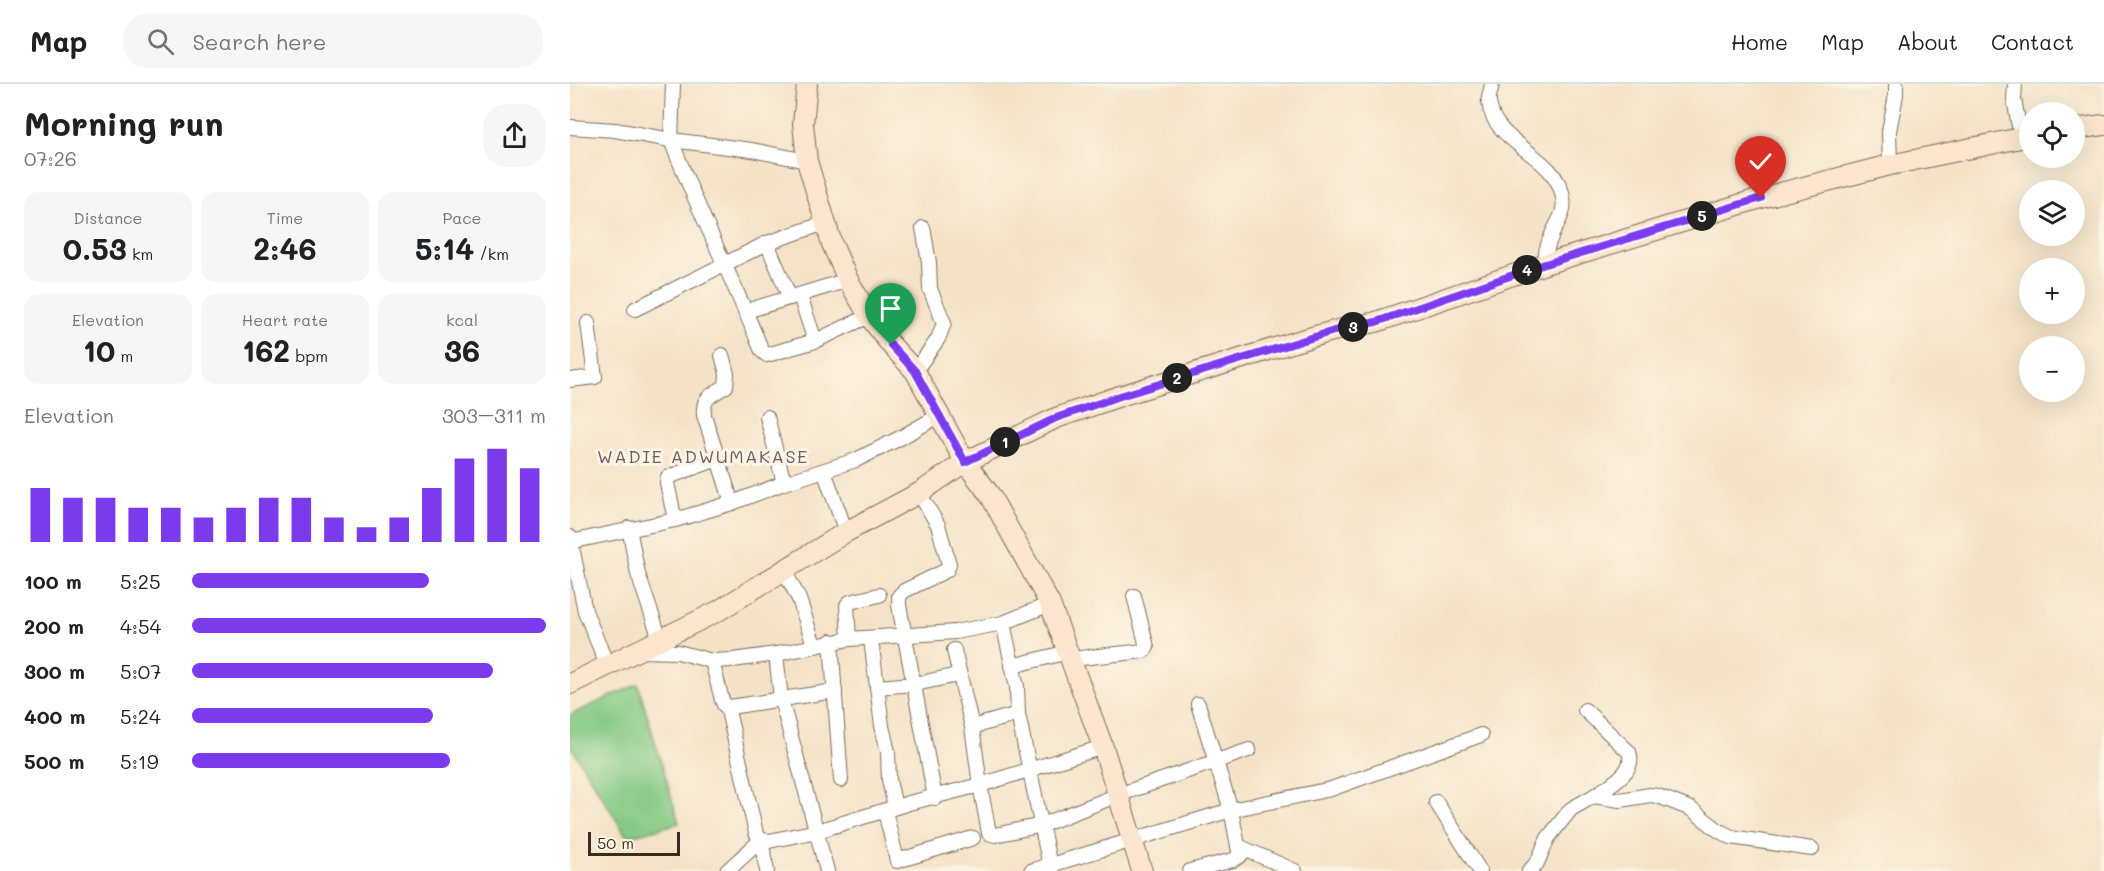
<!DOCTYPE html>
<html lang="en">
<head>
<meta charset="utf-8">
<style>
	:root { --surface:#fff; --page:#f6f6f6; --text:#202124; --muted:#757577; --line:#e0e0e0; --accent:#7c3aed }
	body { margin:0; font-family:Mali,sans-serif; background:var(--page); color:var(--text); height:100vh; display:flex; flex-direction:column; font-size:22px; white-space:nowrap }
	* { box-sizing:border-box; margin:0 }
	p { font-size:20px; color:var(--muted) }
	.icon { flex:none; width:33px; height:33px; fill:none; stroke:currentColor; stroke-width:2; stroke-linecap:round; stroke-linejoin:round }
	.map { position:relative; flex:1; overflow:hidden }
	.drawer { display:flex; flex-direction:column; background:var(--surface); width:570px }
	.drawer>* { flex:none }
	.tools { position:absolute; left:1449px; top:18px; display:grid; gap:12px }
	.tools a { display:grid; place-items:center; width:66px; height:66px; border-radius:50%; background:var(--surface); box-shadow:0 6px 24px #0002; font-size:30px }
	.scale { position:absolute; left:18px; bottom:15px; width:92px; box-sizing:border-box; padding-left:6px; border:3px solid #3b2a1e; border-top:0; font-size:16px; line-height:21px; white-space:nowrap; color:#3b2a1e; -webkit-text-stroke:4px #fcf5e5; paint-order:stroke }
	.pin { position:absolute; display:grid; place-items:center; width:51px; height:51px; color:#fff; margin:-62px -26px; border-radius:50% 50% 50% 0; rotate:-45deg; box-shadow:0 0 6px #0007 }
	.pin .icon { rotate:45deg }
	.km { position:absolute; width:30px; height:30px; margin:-15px; border-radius:50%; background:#222; color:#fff; font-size:16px; line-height:30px; text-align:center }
	.round { display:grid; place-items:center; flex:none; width:63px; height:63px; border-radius:24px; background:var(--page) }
	.summary { display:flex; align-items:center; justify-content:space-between; height:102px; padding:0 24px }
	h1 { font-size:33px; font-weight:700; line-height:45px }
	.stats { display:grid; grid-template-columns:repeat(3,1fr); gap:9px; height:102px; padding:6px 24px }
	.stats div { display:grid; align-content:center; border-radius:15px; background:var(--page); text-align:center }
	.stats b { font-size:30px; font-weight:700 }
	.stats small { font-size:16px; font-weight:400 }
	.stats p { font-size:16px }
	.chart { height:168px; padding:12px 24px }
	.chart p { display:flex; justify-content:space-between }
	.chart svg { width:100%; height:108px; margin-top:6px; stroke:var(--accent); stroke-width:6 }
	ul { padding:0 24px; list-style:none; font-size:20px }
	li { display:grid; grid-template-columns:96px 72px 1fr; align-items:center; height:45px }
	li i { height:15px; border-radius:8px; background:var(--accent) }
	header { display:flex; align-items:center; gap:36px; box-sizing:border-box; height:84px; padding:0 30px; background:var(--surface); border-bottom:2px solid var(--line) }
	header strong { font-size:28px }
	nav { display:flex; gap:33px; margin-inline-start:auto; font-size:21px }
	.search { width:420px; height:54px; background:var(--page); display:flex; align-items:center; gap:15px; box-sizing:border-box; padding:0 21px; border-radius:24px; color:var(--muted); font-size:22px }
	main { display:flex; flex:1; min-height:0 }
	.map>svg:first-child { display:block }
</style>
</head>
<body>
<header>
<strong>Map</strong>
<div class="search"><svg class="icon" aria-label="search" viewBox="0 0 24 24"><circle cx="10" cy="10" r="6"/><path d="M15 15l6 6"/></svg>Search here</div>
<nav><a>Home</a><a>Map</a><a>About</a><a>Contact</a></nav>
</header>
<main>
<section class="drawer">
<div class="summary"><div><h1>Morning run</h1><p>07:26</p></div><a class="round"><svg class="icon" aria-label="share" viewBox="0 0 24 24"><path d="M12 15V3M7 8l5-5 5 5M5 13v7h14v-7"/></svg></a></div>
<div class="stats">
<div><p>Distance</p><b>0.53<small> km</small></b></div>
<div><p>Time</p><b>2:46</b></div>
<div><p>Pace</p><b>5:14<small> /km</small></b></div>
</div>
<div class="stats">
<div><p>Elevation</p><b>10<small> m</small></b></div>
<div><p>Heart rate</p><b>162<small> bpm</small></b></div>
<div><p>kcal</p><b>36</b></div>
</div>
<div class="chart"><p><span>Elevation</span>303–311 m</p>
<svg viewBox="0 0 160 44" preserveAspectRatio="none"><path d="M5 44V22M15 44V26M25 44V26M35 44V30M45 44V30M55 44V34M65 44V30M75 44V26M85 44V26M95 44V34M105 44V38M115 44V34M125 44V22M135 44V10M145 44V6M155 44V14"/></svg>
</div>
<ul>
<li><b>100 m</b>5:25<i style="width:67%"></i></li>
<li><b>200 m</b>4:54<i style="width:100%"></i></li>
<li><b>300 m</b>5:07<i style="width:85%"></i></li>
<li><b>400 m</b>5:24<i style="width:68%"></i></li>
<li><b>500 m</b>5:19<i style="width:73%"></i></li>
</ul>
</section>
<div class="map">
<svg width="1534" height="787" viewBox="0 0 1534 787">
	<rect width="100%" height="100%" fill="#fcf5e5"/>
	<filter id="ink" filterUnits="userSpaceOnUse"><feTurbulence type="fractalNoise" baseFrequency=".0167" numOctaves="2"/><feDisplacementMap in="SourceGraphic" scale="12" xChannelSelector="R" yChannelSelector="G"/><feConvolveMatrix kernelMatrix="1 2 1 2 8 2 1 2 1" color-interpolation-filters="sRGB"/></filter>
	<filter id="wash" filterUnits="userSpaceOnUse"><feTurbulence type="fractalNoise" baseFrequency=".008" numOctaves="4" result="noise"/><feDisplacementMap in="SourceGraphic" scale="24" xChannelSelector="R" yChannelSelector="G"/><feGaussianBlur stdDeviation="1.35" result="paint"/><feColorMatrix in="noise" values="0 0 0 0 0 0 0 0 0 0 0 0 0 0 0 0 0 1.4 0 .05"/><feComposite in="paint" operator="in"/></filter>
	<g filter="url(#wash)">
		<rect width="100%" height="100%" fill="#f4e2c7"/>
		<path fill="#83c984" stroke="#5f7a51" stroke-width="1.5" d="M68 600 109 739 57 753 0 661V631Z"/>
	</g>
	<g filter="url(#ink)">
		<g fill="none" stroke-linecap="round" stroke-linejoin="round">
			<defs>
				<g id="street">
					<path d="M103 0 101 56 182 66 237 77"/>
					<path d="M922 0C921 6 918 13 919 18 923 61 987 70 993 114 996 130 986 139 981 153 977 161 975 170 975 180"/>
					<path d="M1445 0 1444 15 1451 54"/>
					<path d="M0 43 45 46 101 56C128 127 163 195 192 267L197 271 245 257 299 232"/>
					<path d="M1320 81 1319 47 1326 11V0"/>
					<path d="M197 159 220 214"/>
					<path d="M230 212 245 257"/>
					<path d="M65 225 197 159 255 139"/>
					<path d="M176 227 278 196"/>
					<path d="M152 271 157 290 156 302C142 311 132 313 134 331L162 419"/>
					<path d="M345 287 368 255 374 239 360 205 359 178 353 144"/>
					<path d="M0 296 25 293 18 239"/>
					<path d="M197 333 214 399"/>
					<path d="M254 387 276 448"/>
					<path d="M349 409 368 441 379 480 377 486 334 507 329 512V521L365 714"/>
					<path d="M105 436 97 399 98 393 148 375"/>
					<path d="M59 444 68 490 90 555"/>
					<path d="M0 453 15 527 37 581"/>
					<path d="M0 458 105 436 162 419 214 399 286 376 330 354 370 331"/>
					<path d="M214 486 229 515 244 561"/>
					<path d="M433 539 447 603 448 630 481 787"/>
					<path d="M279 555 277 521 280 518 309 511"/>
					<path d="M301 555 312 642 318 668 319 696 325 723"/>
					<path d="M261 557 271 696"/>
					<path d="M384 566 402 643 410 701 419 749 425 751 472 741 548 711 679 666"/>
					<path d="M71 567 108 568 142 577 163 576 206 570 279 555 385 548 433 539 480 520"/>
					<path d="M206 570 211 615 257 787"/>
					<path d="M502 575 574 567 577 563 564 512"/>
					<path d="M142 577 152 616 154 621 160 623 265 607"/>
					<path d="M442 582 498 568"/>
					<path d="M307 603 345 600 388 591"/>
					<path d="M157 622 186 749 191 756 199 757 247 747 339 719 410 701 533 663"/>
					<path d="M1015 626 1059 668C1067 688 1038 702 1024 712"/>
					<path d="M402 643 448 630"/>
					<path d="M866 718 910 787"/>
					<path d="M315 727 327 777 403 754"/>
					<path d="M191 756 197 787"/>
					<path d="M668 762 725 787"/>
					<path d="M157 787 191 756"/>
					<path d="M461 787 661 726 761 705 911 651"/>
					<path d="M620 787 663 776 670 772 661 726 628 620"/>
					<path d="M959 787 967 779 978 754 1001 725 1024 712 1050 716 1080 711 1088 712 1121 725 1148 746 1161 753 1242 765"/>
				</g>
				<g id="secondary">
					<path d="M237 0 233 40 237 77 262 160 278 196 299 232 321 261 345 287 395 378 420 411 480 520 533 663 572 787"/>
					<path d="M1504 45 1534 41"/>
					<path d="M0 600 148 527 276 448 349 409 395 378 486 334 550 312 728 257 763 247 806 238 975 180 1191 114 1320 81 1460 52"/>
				</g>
			</defs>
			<use href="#street" stroke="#7c6a59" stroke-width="16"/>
			<use href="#secondary" stroke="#7c6a59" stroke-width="22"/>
			<use href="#street" stroke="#fff" stroke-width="14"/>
			<use href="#secondary" stroke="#fbe5cf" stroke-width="20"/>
		</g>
	</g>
	<g fill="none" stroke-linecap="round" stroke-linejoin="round" filter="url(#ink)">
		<defs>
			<path id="route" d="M321 261 345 287 395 378 486 334 550 312 764 247 806 238 975 180 1191 114"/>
		</defs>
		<use href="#route" stroke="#fff" stroke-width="12"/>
		<use href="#route" stroke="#7c3aed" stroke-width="8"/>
	</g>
	<g text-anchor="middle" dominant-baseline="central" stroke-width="6" stroke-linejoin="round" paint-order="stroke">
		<g font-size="18" letter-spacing="1.5" fill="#755961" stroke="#fcf5e5">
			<text x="133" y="372">WADIE ADWUMAKASE</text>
		</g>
	</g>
</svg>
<div class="tools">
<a><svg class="icon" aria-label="locate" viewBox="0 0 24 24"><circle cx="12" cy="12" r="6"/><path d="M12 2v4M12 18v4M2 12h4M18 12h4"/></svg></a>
<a><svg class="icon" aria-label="layers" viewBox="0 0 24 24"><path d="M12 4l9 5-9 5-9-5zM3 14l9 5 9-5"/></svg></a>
<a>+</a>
<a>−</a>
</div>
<div class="scale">50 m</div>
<div class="pin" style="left:321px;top:261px;background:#1e9e55"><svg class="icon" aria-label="arrive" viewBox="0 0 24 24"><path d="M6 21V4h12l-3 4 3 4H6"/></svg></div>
<div class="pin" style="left:1191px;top:114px;background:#d93025"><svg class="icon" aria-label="check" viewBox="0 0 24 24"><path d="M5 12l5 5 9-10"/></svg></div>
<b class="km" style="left:435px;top:358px">1</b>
<b class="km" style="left:607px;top:294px">2</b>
<b class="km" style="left:783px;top:243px">3</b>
<b class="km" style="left:957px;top:186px">4</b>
<b class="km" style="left:1132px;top:132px">5</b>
</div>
</main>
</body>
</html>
